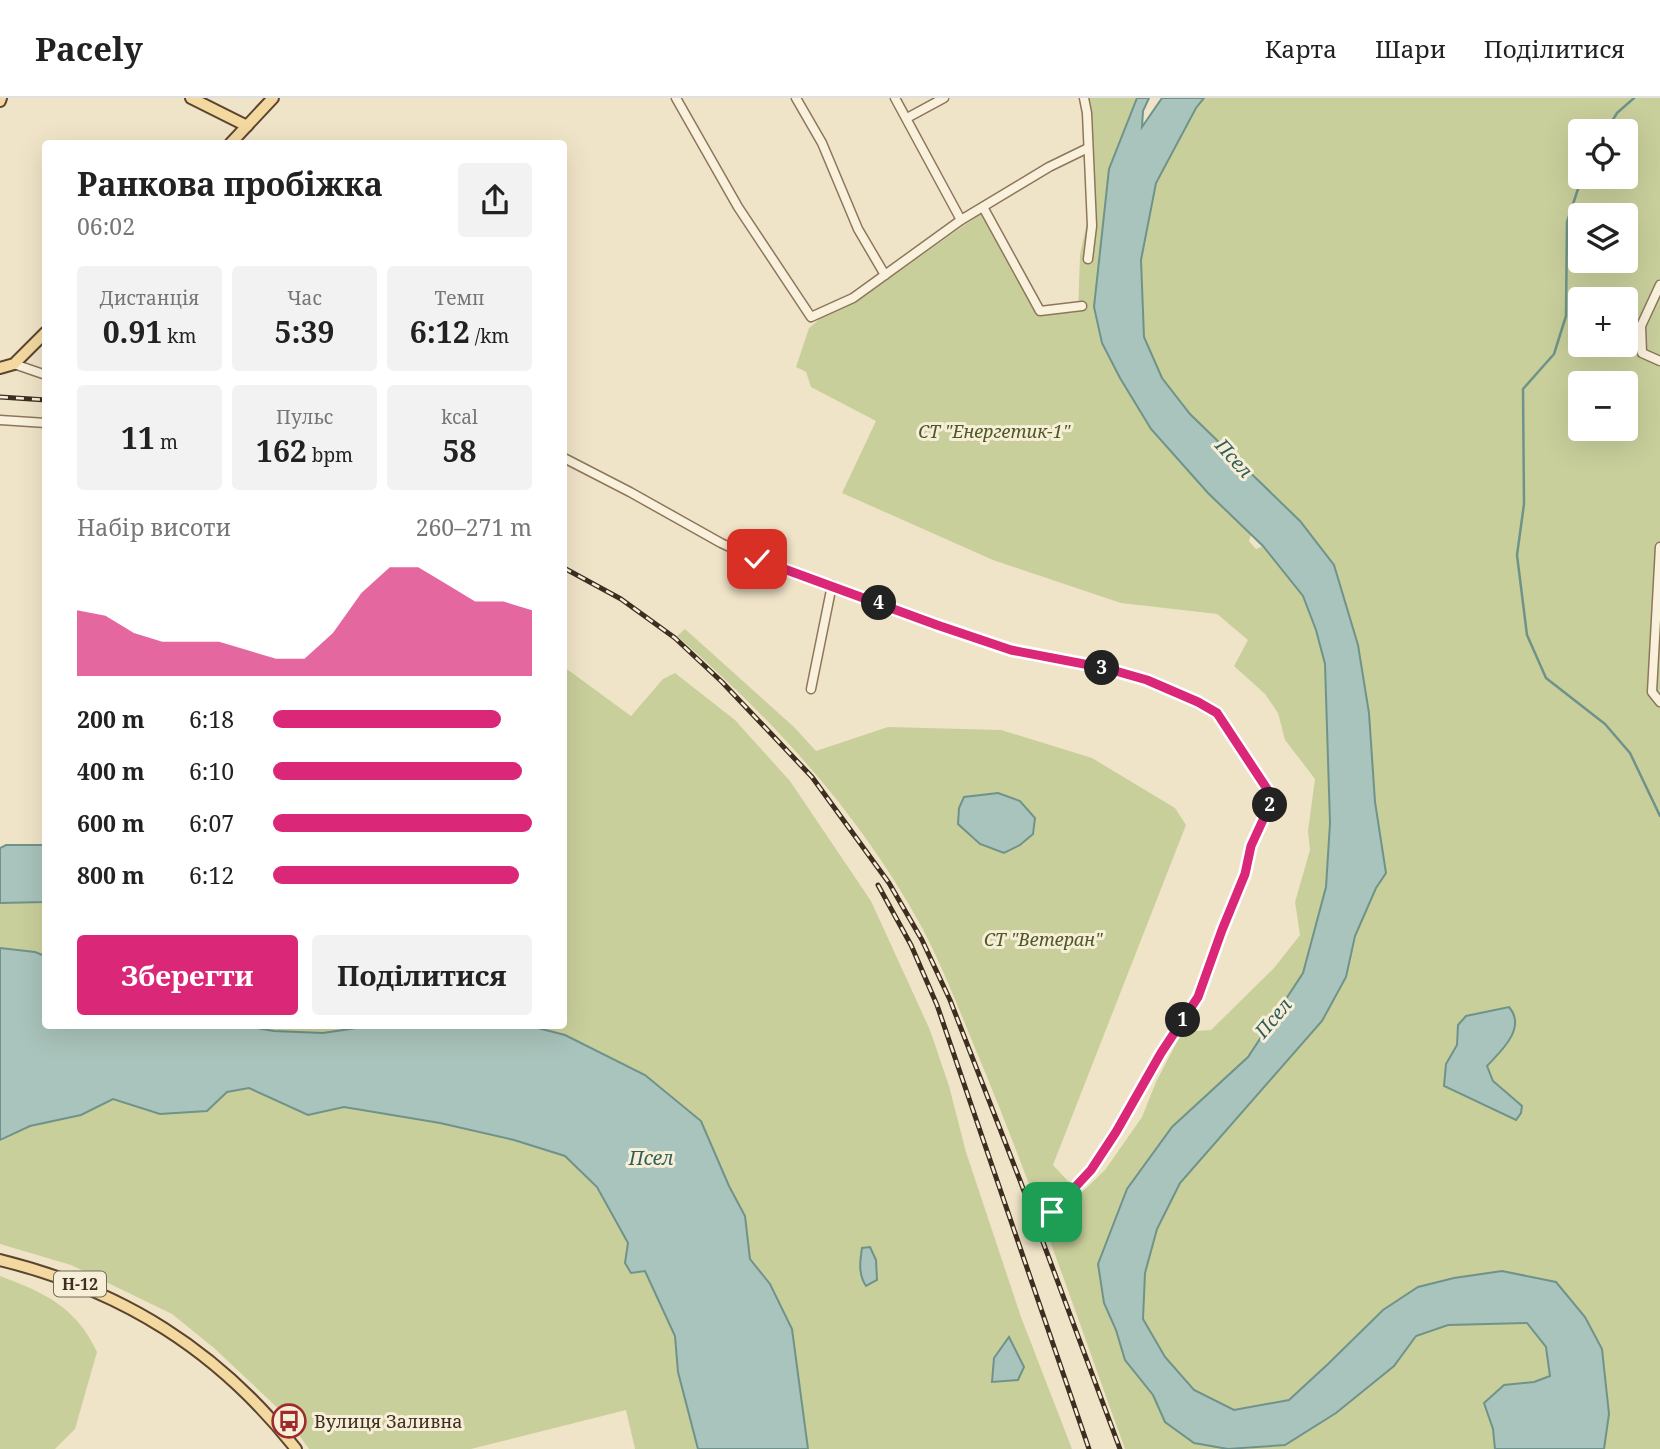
<!DOCTYPE html>
<html lang="uk">
<head>
<meta charset="utf-8">
<style>
	:root { --surface:#fff; --page:#f2f2f2; --text:#222; --muted:#767676; --line:#e0e0e0; --accent:#db2777 }
	body { margin:0; font-family:"Noto Serif",serif; background:var(--page); color:var(--text); height:100vh; display:flex; flex-direction:column; font-size:26px; white-space:nowrap }
	* { box-sizing:border-box; margin:0 }
	p { font-size:23px; color:var(--muted) }
	.icon { flex:none; width:38px; height:38px; fill:none; stroke:currentColor; stroke-width:2; stroke-linecap:round; stroke-linejoin:round }
	.map { position:relative; flex:1; overflow:hidden }
	.details { position:absolute; left:42px; top:42px; width:525px; height:889px; display:flex; flex-direction:column; background:var(--surface); border-radius:7px; box-shadow:0 7px 28px #0002 }
	.details>* { flex:none }
	.tools { position:absolute; left:1568px; top:21px; display:grid; gap:14px }
	.tools a { display:grid; place-items:center; width:70px; height:70px; border-radius:7px; background:var(--surface); box-shadow:0 7px 28px #0002; font-size:35px }
	.pin { position:absolute; display:grid; place-items:center; width:60px; height:60px; color:#fff; margin:-30px; border-radius:14px; box-shadow:0 4px 10px #0006 }
	.km { position:absolute; width:35px; height:35px; margin:-18px; border-radius:50%; background:#222; color:#fff; font-size:19px; line-height:35px; text-align:center }
	.round { display:grid; place-items:center; flex:none; width:74px; height:74px; border-radius:7px; background:var(--page) }
	.summary { display:flex; align-items:center; justify-content:space-between; height:119px; padding:0 35px }
	h1 { font-size:32px; font-weight:700; line-height:52px }
	.stats { display:grid; grid-template-columns:repeat(3,1fr); gap:10px; height:119px; padding:7px 35px }
	.stats div { display:grid; align-content:center; border-radius:7px; background:var(--page); text-align:center }
	.stats b { font-size:30px; font-weight:700 }
	.stats small { font-size:19px; font-weight:400 }
	.stats p { font-size:19px }
	.chart { height:196px; padding:14px 35px }
	.chart p { display:flex; justify-content:space-between }
	.chart svg { width:100%; height:126px; margin-top:7px; fill:var(--accent); opacity:.7 }
	.cta { display:flex; gap:14px; margin-top:auto; padding:14px 35px }
	.cta a { flex:1; height:80px; border-radius:7px; background:var(--accent); color:#fff; font-size:28px; font-weight:700; line-height:80px; text-align:center }
	.cta a+a { background:var(--page); color:var(--text) }
	ul { padding:0 35px; list-style:none; font-size:23px }
	li { display:grid; grid-template-columns:112px 84px 1fr; align-items:center; height:52px }
	li i { height:18px; border-radius:9px; background:var(--accent) }
	header { display:flex; align-items:center; gap:42px; box-sizing:border-box; height:98px; padding:0 35px; background:var(--surface); border-bottom:2px solid var(--line) }
	header strong { font-size:33px }
	nav { display:flex; gap:38px; margin-inline-start:auto; font-size:24px }
	.map>svg:first-child { display:block }
</style>
</head>
<body>
<header>
<strong>Pacely</strong>
<nav><a>Карта</a><a>Шари</a><a>Поділитися</a></nav>
</header>
<div class="map">
<svg width="1660" height="1351" viewBox="0 0 1660 1351">
	<rect width="100%" height="100%" fill="#f0e4c8"/>
	<g fill="#c9cf9b" fill-rule="evenodd">
		<path d="M1080 0H1137L1109 71 1094 209 1208 395 1251 437 1249 443 1256 451 1263 448 1303 498 1316 532 1325 566 1330 725 1326 789 1303 875 1248 959 1172 1029 1127 1091 1098 1166 1104 1205 1116 1232 1125 1262 1153 1297 1165 1324 1194 1345 1228 1351H1125C1079 1225 1036 1098 985 974 964 925 946 875 921 828 860 716 773 621 677 538L685 531 795 630 816 653 888 629 1001 632 1092 660 1175 710 1186 727 1053 1067 1080 1096 1105 1072 1142 1019 1156 984 1182 934 1211 932 1274 870 1300 837 1295 804 1310 752 1308 733 1315 681 1285 642 1278 615 1265 596 1234 568 1248 542 1217 516 1121 505 993 462 842 395 876 323 811 289 806 274 796 269 809 230 828 214 860 201 983 114 1040 217 1078 214 1080 157 1087 124 1085 26Z"/>
		<path d="M1204 0H1660V1351H1604L1609 1316 1556 1184 1328 1266 1289 1302 1234 1312 1194 1292 1165 1259 1143 1221 1145 1175 1157 1131 1180 1085 1274 978 1346 879 1355 838 1376 790 1386 775 1375 704 1369 615 1358 547 1334 467 1255 377 1190 316 1162 280 1144 239 1141 162 1156 85 1196 10ZM1580 33H1626V79H1580ZM1580 117H1626V163H1580ZM1580 201H1626V247H1580ZM1580 285H1626V331H1580ZM1509 909C1527 929 1501 953 1487 968L1493 983 1522 1008 1475 1001 1444 988 1446 966 1457 947 1458 927Z"/>
		<path d="M564 569 631 618 663 581 675 575 735 622 790 683 871 803 930 932 949 988 966 1054 1021 1219 1072 1351H808L800 1301 770 1186 750 1161 745 1118 729 1088 701 1023 645 977 530 928H564Z"/>
		<path d="M45 804V858L35 854 0 850V805Z"/>
		<path d="M245 928H370L323 935 274 933Z"/>
		<path d="M249 990 308 1017 343 1009 440 1025 514 1042 565 1058 597 1089 645 1173 675 1238 678 1274 698 1351H635L626 1312 471 1351H309L283 1315 214 1250 172 1216 71 1167 0 1146V1042L30 1028 81 1017 113 1001 160 1016 206 1013 227 994Z"/>
		<path d="M0 1178C45 1195 75 1208 97 1254L75 1331 55 1351H0Z"/>
		<path d="M1527 1225 1546 1249 1550 1278 1534 1284 1504 1287 1484 1305 1493 1331 1495 1351H1242L1285 1347 1336 1315 1394 1268 1416 1238 1448 1227Z"/>
	</g>
	<g fill="#a9c4bc" stroke="#6f938a" stroke-width="2">
		<path d="M1137 0H1149L1143 13 1142 29 1162 0H1204L1196 10 1156 85 1141 162 1144 239 1162 280 1190 316 1300 423 1334 467 1358 547 1369 615 1375 704 1386 775 1376 790 1355 838 1346 879 1322 923 1180 1085 1157 1131 1145 1175 1143 1221 1165 1259 1194 1292 1234 1312 1289 1302 1328 1266 1383 1212 1418 1189 1454 1180 1502 1173 1556 1184 1585 1219 1602 1251 1609 1316 1604 1351H1495L1493 1331 1484 1305 1504 1287 1534 1284 1550 1278 1546 1249 1527 1225 1448 1227 1416 1238 1394 1268 1336 1315 1285 1347 1228 1351 1194 1345 1165 1324 1153 1297 1125 1262 1116 1232 1104 1205 1098 1166 1127 1091 1172 1029 1248 959 1303 875 1326 789 1330 725 1325 566 1316 532 1303 498 1263 448 1208 395 1151 331 1120 280 1102 245 1094 209 1109 71Z"/>
		<path d="M998 695 1020 703 1035 720 1033 736 1020 747 1004 755 980 746 958 726 959 710 964 699Z"/>
		<path d="M6 747H45V804L0 805V750Z"/>
		<path d="M0 850 35 854 45 858 46 928H245L274 933 323 935 370 928H530L565 937 645 977 701 1023 729 1088 745 1118 750 1161 770 1186 792 1231 808 1351H698L678 1274 675 1238 645 1173 631 1175 625 1165 628 1145 597 1089 565 1058 514 1042 440 1025 344 1009 308 1017 249 990 227 994 207 1013 160 1016 113 1001 81 1017 30 1028 0 1042Z"/>
		<path d="M1509 909C1527 930 1501 953 1487 968L1493 983 1522 1008 1521 1015 1516 1022 1444 988 1446 966 1457 947 1458 927 1466 918Z"/>
		<path d="M870 1149 876 1162 877 1182 866 1188C858 1176 860 1163 862 1150Z"/>
		<path d="M1009 1239 1024 1269 1018 1282 992 1284 994 1260Z"/>
	</g>
	<g fill="none" stroke-linecap="round" stroke-linejoin="round">
		<g stroke="#6f938a" stroke-width="2.5">
			<path d="M1606 33 1617 15 1634 0"/>
			<path d="M1582 79 1567 124 1566 218 1554 256 1523 291 1524 406 1517 457 1527 537 1546 580 1605 626 1630 655 1660 718"/>
		</g>
		<defs>
			<g id="minor">
				<path d="M676 0 738 109 811 219 853 200 961 122 1049 69 1088 50"/>
				<path d="M796 0 822 45 858 131 885 177"/>
				<path d="M895 0 961 122"/>
				<path d="M1084 0 1087 15 1092 128 1088 161"/>
				<path d="M907 20 944 0"/>
				<path d="M983 109 1040 213 1082 208"/>
				<path d="M1660 187 1641 228 1642 255 1660 263"/>
				<path d="M14 266 46 277"/>
				<path d="M0 322 46 325"/>
				<path d="M564 360 630 394 721 445 757 462 937 527 1011 552 1105 570 1147 582 1198 604 1217 615 1273 700 1251 748 1246 776 1222 832 1198 899 1161 955 1116 1034 1091 1072 1052 1114"/>
				<path d="M1660 449 1652 594 1660 604"/>
				<path d="M811 591 832 487"/>
			</g>
			<g id="major">
				<path d="M191 0 247 28"/>
				<path d="M0 3 1 0"/>
				<path d="M230 46 273 0"/>
				<path d="M0 270 14 266 46 234"/>
				<path d="M0 1162C122 1192 218 1252 296 1351"/>
			</g>
		</defs>
		<use href="#minor" stroke="#8d765c" stroke-width="11"/>
		<use href="#major" stroke="#5b4430" stroke-width="14"/>
		<use href="#minor" stroke="#faf1dc" stroke-width="8"/>
		<use href="#major" stroke="#f3d9a0" stroke-width="10"/>
		<defs>
			<g id="rail">
				<path d="M0 299 46 302"/>
				<path d="M564 470 621 501 675 540 722 584 812 679 889 785 922 842 950 902 1021 1085 1120 1351"/>
				<path d="M878 787 911 847 937 907 1089 1351"/>
			</g>
		</defs>
		<use href="#rail" stroke="#3d2e20" stroke-width="5"/>
		<use href="#rail" stroke="#f7eed8" stroke-width="2.5" stroke-dasharray="8" stroke-linecap="butt"/>
	</g>
	<g fill="none" stroke-linecap="round" stroke-linejoin="round">
		<defs>
			<path id="route" d="M757 461 937 527 1011 552 1105 570 1147 582 1198 604 1217 615 1273 700 1251 748 1245 776 1222 832 1198 899 1161 955 1116 1034 1091 1072 1052 1114"/>
		</defs>
		<use href="#route" stroke="#fff" stroke-width="14"/>
		<use href="#route" stroke="#db2777" stroke-width="9"/>
	</g>
	<defs>
		<symbol id="bus-ring" viewBox="-11 -11 22 22"><circle r="9.5" fill="#f7eed8" stroke="#9e2a2b" stroke-width="1.5"/><path d="M-5-6H5V4H4V6H2V4H-2V6H-4V4H-5ZM-3.5-4V0h7V-4ZM-3.5 1.2v1.5H-2V1.2ZM2 1.2v1.5H3.5V1.2Z" fill="#9e2a2b"/></symbol>
	</defs>
	<g fill-rule="evenodd">
		<use href="#bus-ring" x="270" y="1304" width="38" height="38"/>
	</g>
	<g text-anchor="middle" dominant-baseline="central" stroke-width="6" stroke-linejoin="round" paint-order="stroke">
		<rect fill="#f7eed8" stroke="#756857" stroke-width="2" x="54" y="1173.5" width="52" height="25" rx="5"/>
		<g font-size="16" font-weight="bold" fill="#3d2e20">
			<text x="80" y="1186">Н-12</text>
		</g>
		<g font-size="18" font-style="italic" fill="#4d5a26" stroke="#f7eed8">
			<text x="994" y="333">СТ "Енергетик-1"</text>
			<text x="1043" y="841">СТ "Ветеран"</text>
		</g>
		<g font-size="18" fill="#3d2e20" stroke="#f7eed8" text-anchor="start">
			<text x="314" y="1323">Вулиця Заливна</text>
		</g>
		<g font-size="19" font-style="italic" fill="#2f5d5a" stroke="#f7eed8">
			<text transform="translate(1234 360) rotate(48)">Псел</text>
			<text transform="translate(1273 920) rotate(-50)">Псел</text>
			<text x="651" y="1060">Псел</text>
		</g>
	</g>
</svg>
<div class="tools">
<a><svg class="icon" aria-label="locate" viewBox="0 0 24 24"><circle cx="12" cy="12" r="6"/><path d="M12 2v4M12 18v4M2 12h4M18 12h4"/></svg></a>
<a><svg class="icon" aria-label="layers" viewBox="0 0 24 24"><path d="M12 4l9 5-9 5-9-5zM3 14l9 5 9-5"/></svg></a>
<a>+</a>
<a>−</a>
</div>
<div class="pin" style="left:1052px;top:1114px;background:#1e9e55"><svg class="icon" aria-label="arrive" viewBox="0 0 24 24"><path d="M6 21V4h12l-3 4 3 4H6"/></svg></div>
<div class="pin" style="left:757px;top:461px;background:#d93025"><svg class="icon" aria-label="check" viewBox="0 0 24 24"><path d="M5 12l5 5 9-10"/></svg></div>
<b class="km" style="left:1183px;top:922px">1</b>
<b class="km" style="left:1270px;top:707px">2</b>
<b class="km" style="left:1102px;top:570px">3</b>
<b class="km" style="left:879px;top:505px">4</b>
<section class="details">
<div class="summary"><div><h1>Ранкова пробіжка</h1><p>06:02</p></div><a class="round"><svg class="icon" aria-label="share" viewBox="0 0 24 24"><path d="M12 15V3M7 8l5-5 5 5M5 13v7h14v-7"/></svg></a></div>
<div class="stats">
<div><p>Дистанція</p><b>0.91<small> km</small></b></div>
<div><p>Час</p><b>5:39</b></div>
<div><p>Темп</p><b>6:12<small> /km</small></b></div>
</div>
<div class="stats">
<div><b>11<small> m</small></b></div>
<div><p>Пульс</p><b>162<small> bpm</small></b></div>
<div><p>kcal</p><b>58</b></div>
</div>
<div class="chart"><p><span>Набір висоти</span>260–271 m</p>
<svg viewBox="0 0 160 44" preserveAspectRatio="none"><path d="M0 44V21L10 23L20 29L30 32L40 32L50 32L60 35L70 38L80 38L90 29L100 15L110 6L120 6L130 12L140 18L150 18L160 21V44z"/></svg>
</div>
<ul>
<li><b>200 m</b>6:18<i style="width:88%"></i></li>
<li><b>400 m</b>6:10<i style="width:96%"></i></li>
<li><b>600 m</b>6:07<i style="width:100%"></i></li>
<li><b>800 m</b>6:12<i style="width:95%"></i></li>
</ul>
<div class="cta"><a>Зберегти</a><a>Поділитися</a></div>
</section>
</div>
</body>
</html>
